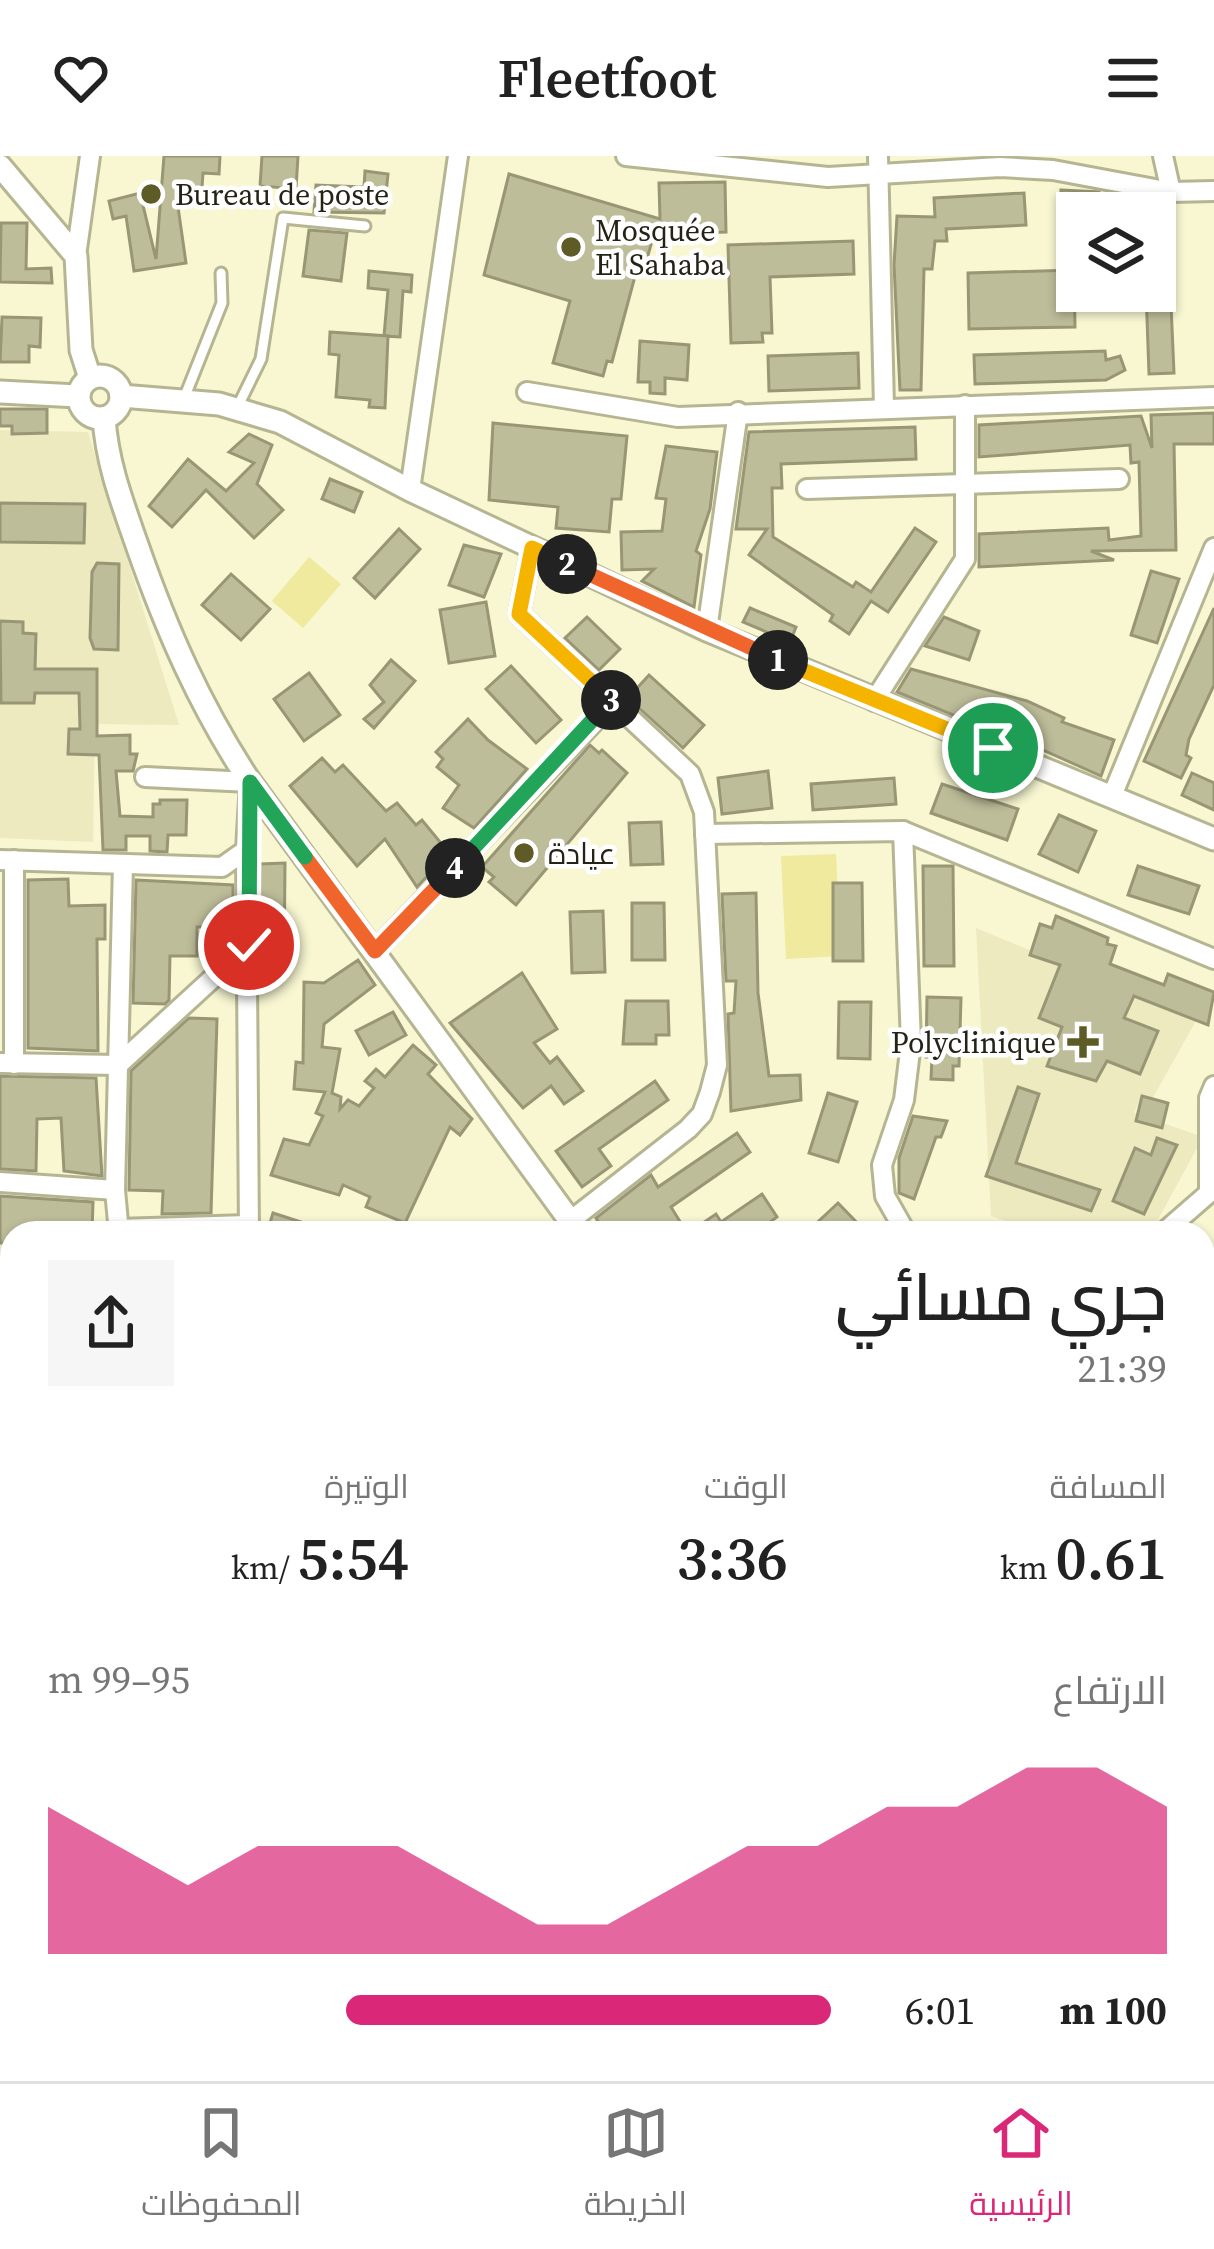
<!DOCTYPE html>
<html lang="ar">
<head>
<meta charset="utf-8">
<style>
	:root { --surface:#fff; --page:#f6f6f6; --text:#222; --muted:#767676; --line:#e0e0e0; --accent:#db2777 }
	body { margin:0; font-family:"Source Serif 4",Cairo,serif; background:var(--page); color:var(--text); direction:rtl; height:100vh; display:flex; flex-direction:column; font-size:45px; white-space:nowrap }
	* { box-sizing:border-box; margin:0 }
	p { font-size:39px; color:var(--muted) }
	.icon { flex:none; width:66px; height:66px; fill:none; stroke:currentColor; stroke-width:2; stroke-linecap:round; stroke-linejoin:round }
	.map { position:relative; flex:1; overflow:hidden; direction:ltr }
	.sheet { position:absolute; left:0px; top:1065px; width:1215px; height:861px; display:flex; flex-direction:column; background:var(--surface); border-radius:36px 36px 0 0; box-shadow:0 3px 9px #0004; direction:rtl }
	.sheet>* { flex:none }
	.tools { position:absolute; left:1056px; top:36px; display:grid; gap:24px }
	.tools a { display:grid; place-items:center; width:120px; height:120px; border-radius:0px; background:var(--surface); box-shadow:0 3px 9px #0004; font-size:60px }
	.pin { position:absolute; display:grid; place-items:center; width:102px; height:102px; color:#fff; margin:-51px; border:6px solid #fff; border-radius:50%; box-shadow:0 3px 12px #0007 }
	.km { position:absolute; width:60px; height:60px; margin:-30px; border-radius:50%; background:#222; color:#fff; font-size:33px; line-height:60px; text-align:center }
	.round { display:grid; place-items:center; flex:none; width:126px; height:126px; border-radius:0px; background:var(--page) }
	.head { display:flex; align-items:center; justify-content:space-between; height:204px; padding:0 48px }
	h1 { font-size:66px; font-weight:600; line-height:90px }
	.figures { display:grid; grid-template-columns:repeat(3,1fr); gap:18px; height:204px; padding:12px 48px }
	.figures div { display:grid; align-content:center }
	.figures b { font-size:60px; font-weight:600 }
	.figures small { font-size:33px; font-weight:400 }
	.figures p { font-size:33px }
	.chart { height:336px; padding:24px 48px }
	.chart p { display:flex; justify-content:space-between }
	.chart svg { width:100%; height:216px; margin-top:12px; fill:var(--accent); opacity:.7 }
	ul { padding:0 48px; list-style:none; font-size:39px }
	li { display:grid; grid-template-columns:192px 144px 1fr; align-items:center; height:90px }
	li i { height:30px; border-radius:15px; background:var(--accent) }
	header { display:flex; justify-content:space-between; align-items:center; height:156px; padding:0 48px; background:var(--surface); font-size:54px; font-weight:600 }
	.dock { display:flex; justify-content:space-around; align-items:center; height:168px; border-top:3px solid var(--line); background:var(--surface); font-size:33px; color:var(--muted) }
	.dock a { display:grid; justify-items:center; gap:6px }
	.dock .on { color:var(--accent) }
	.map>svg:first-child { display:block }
</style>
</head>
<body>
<header><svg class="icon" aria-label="menu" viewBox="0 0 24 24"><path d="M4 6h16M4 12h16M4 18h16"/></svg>Fleetfoot<svg class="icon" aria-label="heart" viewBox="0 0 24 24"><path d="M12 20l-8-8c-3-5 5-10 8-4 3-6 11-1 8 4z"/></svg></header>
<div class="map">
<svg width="1214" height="1925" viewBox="0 0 1214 1925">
	<rect width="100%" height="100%" fill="#f8f7d2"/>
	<g fill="#edeabf">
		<path d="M0 274 88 276 179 569 95 568 93 686 0 682Z"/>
		<path d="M976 772 1197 863 1151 945 1140 943 1134 957 1203 981 1155 1069 1130 1077H1039L991 1060Z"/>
		<path d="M0 1791H12V1914H874L882 1925H0Z"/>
	</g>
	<g fill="#efea9d">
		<path d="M309 401 341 428 303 472 272 445Z"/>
		<path d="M836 698 841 800 786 803 781 700Z"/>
	</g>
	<g fill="#bebd9a" stroke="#989675" stroke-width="3">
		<path d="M164 0H220L219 18 203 17 201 46 177 44 186 107 134 115 126 60 113 63 109 45 140 37 156 103Z"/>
		<path d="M262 0H298L296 33 260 30Z"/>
		<path d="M365 15 388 18 384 57 314 56 316 29 364 31Z"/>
		<path d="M509 18 660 63 659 27 725 26 726 76 654 78 645 110 638 109 612 206 607 205 603 220 553 207 570 145 484 119Z"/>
		<path d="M1061 34 1099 36V54L1061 55Z"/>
		<path d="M1024 37 1026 69 946 73 947 85H935L932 113H924L921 234H900L894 109 897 60 935 61 934 42Z"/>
		<path d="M1155 58H1167L1174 217 1149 218 1146 135H1155Z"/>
		<path d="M1 67H27L26 113 51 112 52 127 0 126Z"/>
		<path d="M309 74 347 77 341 125 303 120Z"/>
		<path d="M853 85 854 118 770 121 772 177H762L763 186 731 187 728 89Z"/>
		<path d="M1074 114 1075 171 969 173 968 117Z"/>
		<path d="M369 115 412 119 411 136 403 135 400 181 384 180 388 134 368 132Z"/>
		<path d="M2 161 41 162 40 191 29 190V206H0Z"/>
		<path d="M330 176 388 180 385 252 369 251 370 244 336 241 339 199 329 198Z"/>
		<path d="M640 185 689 189 687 224 665 222V238L650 237V226H638Z"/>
		<path d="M1105 195 1106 204 1120 200 1125 214 1106 224 975 228 974 199Z"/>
		<path d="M858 197 859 232 769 235 768 200Z"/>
		<path d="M0 253H47V277L12 278V270H0Z"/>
		<path d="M1214 257V288H1174L1176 394 1091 395 1114 404 979 411V378L1108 372 1109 384 1141 380 1139 306 1131 307 1130 289 979 301V269L1141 260 1152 292 1151 259Z"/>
		<path d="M493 267 627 280 621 343H612L609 376 556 372 558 351 489 344Z"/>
		<path d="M915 271 916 303 781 308 782 332H772L773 381 853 431 856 426 871 436 915 372 936 386 888 456 871 445 849 478 830 465 833 459 749 399 767 373H736L749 276Z"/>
		<path d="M249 278 272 289 257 328 283 354 254 382 206 334 172 371 149 350 188 303 226 335 254 307 229 296Z"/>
		<path d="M666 290 717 296 710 353 696 395 701 399 694 451 642 425 654 413 622 414 621 376 662 375 666 343 656 342Z"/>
		<path d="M330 323 362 336 354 356 322 343Z"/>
		<path d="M0 347 85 348 84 387 0 386Z"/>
		<path d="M399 373 420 393 375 442 354 422Z"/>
		<path d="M464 389 501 398 484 441 449 429Z"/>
		<path d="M97 407 119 408 118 494 94 493 90 482 92 416Z"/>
		<path d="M1151 415 1179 423 1157 487 1131 479Z"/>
		<path d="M231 418 270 453 241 484 202 449Z"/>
		<path d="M486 446 495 500 449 507 440 454Z"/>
		<path d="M750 452 796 471 790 486 743 466Z"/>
		<path d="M1214 452V529L1189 583 1186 599 1191 602 1181 622 1144 605Z"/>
		<path d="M587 461 620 493 599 514 565 482Z"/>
		<path d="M944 461 979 475 969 504 925 490Z"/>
		<path d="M0 465 23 466V477L36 478 35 513H97V580L130 579V598H137L133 615H116L120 660 153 661V648H160V644H187L186 679H168L167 696 150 695V680H126V694H103L99 599 68 598 69 573H80L79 537H35L34 547H1Z"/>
		<path d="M391 504 415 525 374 572 364 563 384 546 370 529Z"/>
		<path d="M511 510 561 564 536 587 486 533Z"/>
		<path d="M911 513 1027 545 1064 562 1062 566 1114 584 1101 620 1034 590 1037 583 958 561 897 536Z"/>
		<path d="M309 517 340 559 304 585 274 543Z"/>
		<path d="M649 519 704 569 683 592 628 542Z"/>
		<path d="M468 563 488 584 527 613 474 672 443 652 459 629 437 611 443 603 436 596Z"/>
		<path d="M590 589 599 597 602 594 627 617 516 749 489 726 494 721 482 711Z"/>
		<path d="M322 602 335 616 343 609 386 655 397 647 416 669 422 664 449 697 417 731 385 683 357 710 290 630Z"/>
		<path d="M768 615 772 652 722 658 718 622Z"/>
		<path d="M1192 617 1214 627V654L1182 639Z"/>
		<path d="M894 622 896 648 813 654 811 628Z"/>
		<path d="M942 628 1018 653 1007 684 931 657Z"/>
		<path d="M1059 659 1096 675 1078 716 1039 698Z"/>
		<path d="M661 666 663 708 631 709 629 667Z"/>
		<path d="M285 707 284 816 260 815V708Z"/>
		<path d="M923 710H953L954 810H924Z"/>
		<path d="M1138 710 1199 730 1189 758 1128 739Z"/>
		<path d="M68 723 69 750 105 749V783H97L98 895 28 892V724Z"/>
		<path d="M136 724 233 729V759L224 760V771H197V800H170L169 844 165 848 133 847Z"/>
		<path d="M833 727H862L863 805H833Z"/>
		<path d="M756 737 758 837 769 920 800 919 801 944 731 955 728 858 734 857 736 825H726L722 738Z"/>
		<path d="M632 747H664L665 804H632Z"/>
		<path d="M603 755 605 816 572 817 570 756Z"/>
		<path d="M1056 760 1108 782 1107 788 1116 790 1110 808 1164 829 1168 818 1214 836 1208 869 1134 840 1124 862 1158 875 1140 918 1107 905 1096 925 1047 910 1062 871 1039 862 1060 809 1030 799 1040 768 1052 772Z"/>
		<path d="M358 804 375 829 324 868 322 891 340 893 332 937 341 941 340 953 348 944 359 950 374 932 365 925 376 913 385 921 413 889 436 909 428 918 472 963 460 979 450 971 405 1067 366 1051 370 1041 343 1029 339 1039 271 1019 284 983 309 989 323 960 316 957 325 936 294 933 296 906 303 907 304 826 324 827Z"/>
		<path d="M522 817 557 873 534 887 550 907 557 901 583 935 564 948 551 930 523 952 450 867Z"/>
		<path d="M927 841 961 842 959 910H953V924L931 923 932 901H926Z"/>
		<path d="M626 845H668L669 879H656V888H623Z"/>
		<path d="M839 846H871L870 903 838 902Z"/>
		<path d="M393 856 406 879 369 899 356 875Z"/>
		<path d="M189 862 217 863 211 1057 162 1058 163 1035 129 1034 131 915Z"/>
		<path d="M0 920 96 922 102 1020 64 1015 61 962 37 963 36 1015 0 1013Z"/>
		<path d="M655 925 668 944 599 993 611 1010 582 1031 556 995Z"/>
		<path d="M1018 931 1039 938 1016 1007 1100 1034 1091 1055 986 1020Z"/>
		<path d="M828 937 857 946 838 1006 809 997Z"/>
		<path d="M1142 940 1168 947 1162 972 1136 965Z"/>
		<path d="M913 960 947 965 941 981H936L914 1043 899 1037V1002Z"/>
		<path d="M737 977 750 996 671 1051 687 1077H605L596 1062 651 1019 658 1031Z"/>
		<path d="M1157 982 1177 989 1144 1058 1113 1045 1135 992 1151 999Z"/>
		<path d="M762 1038 777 1061 766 1069 772 1077H688L716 1058 721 1066Z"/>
		<path d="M0 1040 93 1046 92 1077H12V1087H0Z"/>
		<path d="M838 1047 867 1077H806Z"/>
		<path d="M273 1057 326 1074V1077H267Z"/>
		<rect x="0" y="1312" width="12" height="66"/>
		<rect x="0" y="1570" width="12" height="83"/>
	</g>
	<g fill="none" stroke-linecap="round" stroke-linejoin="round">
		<defs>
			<g id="service">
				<path d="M183 245 222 147 221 117"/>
				<path d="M237 252 261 203 283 62 365 70"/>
			</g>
			<g id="minor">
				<path d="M626 0 828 21 1000 11 1053 14 1171 36 1214 35"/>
				<path d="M878 0 884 251"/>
				<path d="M1163 0 1171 36"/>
				<path d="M76 100 90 0"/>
				<path d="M527 236 678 261 1214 241"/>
				<path d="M807 333 1119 323"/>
				<path d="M410 334 458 0"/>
				<path d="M532 392 519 458 690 618 704 656 717 909 710 936 702 958 688 973 570 1065"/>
				<path d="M707 474 738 256"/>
				<path d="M874 545 965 403V249"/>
				<path d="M1112 640 1214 392"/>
				<path d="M903 675 911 887 904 944 882 1009 885 1040 906 1077"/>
				<path d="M705 678 903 675 1214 803"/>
				<path d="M246 694 249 1077"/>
				<path d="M0 704 222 711 246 694 250 626 145 621"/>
				<path d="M14 704V908"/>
				<path d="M375 795 613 546"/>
				<path d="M0 907 118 909 249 789"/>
				<path d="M0 1026 115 1034"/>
				<path d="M117 1073 248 1069"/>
				<path d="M119 1077 115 1034 123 708"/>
				<path d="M1163 1077 1209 1037V942L1214 930"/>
				<path d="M1203 1142 1214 1139"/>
				<path d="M0 1294H12"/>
				<path d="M1203 1648 1214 1641"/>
				<path d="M1203 1793 1214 1785"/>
				<path d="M965 1914 974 1925"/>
			</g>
			<g id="tertiary">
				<path d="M0 10 76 100 81 194 90 222"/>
				<circle cx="100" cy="241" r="21"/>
				<path d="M0 236 78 240"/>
				<path d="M121 240 219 248 280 266 410 334 707 474 1214 683"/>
				<path d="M104 262C107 307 122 346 137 389 167 475 200 550 250 626L579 1077"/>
				<path d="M1203 1455 1214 1445"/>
				<path d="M0 1766 12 1767"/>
				<path d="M1197 1914 1205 1925"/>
			</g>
		</defs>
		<use href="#service" stroke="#b6b592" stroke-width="15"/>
		<use href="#minor" stroke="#b6b592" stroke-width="24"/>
		<use href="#tertiary" stroke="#b6b592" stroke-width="27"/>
		<use href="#service" stroke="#fff" stroke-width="9"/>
		<use href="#minor" stroke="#fff" stroke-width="18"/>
		<use href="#tertiary" stroke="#fff" stroke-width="21"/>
	</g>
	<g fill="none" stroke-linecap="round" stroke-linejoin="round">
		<defs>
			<path id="split-1" d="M778 504 993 592"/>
			<path id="split-2" d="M567 408 778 504"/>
			<path id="split-3" d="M567 408 532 392 519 458 611 544"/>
			<path id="split-4" d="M455 712 611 544"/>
			<path id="split-5" d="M305 701 375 795 455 712"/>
			<path id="split-6" d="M249 789 250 626 305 701"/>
		</defs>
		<use href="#split-1" stroke="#fff" stroke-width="24"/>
		<use href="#split-2" stroke="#fff" stroke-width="24"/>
		<use href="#split-3" stroke="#fff" stroke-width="24"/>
		<use href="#split-4" stroke="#fff" stroke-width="24"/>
		<use href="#split-5" stroke="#fff" stroke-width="24"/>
		<use href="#split-6" stroke="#fff" stroke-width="24"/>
		<use href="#split-1" stroke="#f5b400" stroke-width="15"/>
		<use href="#split-2" stroke="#f0652b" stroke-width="15"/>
		<use href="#split-3" stroke="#f5b400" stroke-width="15"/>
		<use href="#split-4" stroke="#22a559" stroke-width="15"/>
		<use href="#split-5" stroke="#f0652b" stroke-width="15"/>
		<use href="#split-6" stroke="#22a559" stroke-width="15"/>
	</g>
	<g fill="#5e5b27" stroke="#fff" stroke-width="4.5">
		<circle cx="151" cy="38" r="12"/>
		<circle cx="571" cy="91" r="12"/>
		<circle cx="524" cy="697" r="12"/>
		<path d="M1077 868h12v12h12v12h-12v12h-12v-12h-12v-12h12z"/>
	</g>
	<g text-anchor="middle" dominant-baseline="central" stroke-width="9" stroke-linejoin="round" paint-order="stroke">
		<g font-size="30" fill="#242316" stroke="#fff" text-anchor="start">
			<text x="175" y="38">Bureau de poste</text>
			<text x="595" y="74">Mosquée<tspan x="595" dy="34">El Sahaba</tspan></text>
			<text x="548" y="697">عيادة</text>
			<text x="1056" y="886" text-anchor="end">Polyclinique</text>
		</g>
	</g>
</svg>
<div class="tools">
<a><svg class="icon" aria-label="layers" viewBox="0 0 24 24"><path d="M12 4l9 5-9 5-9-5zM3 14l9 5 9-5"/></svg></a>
</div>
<div class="pin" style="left:993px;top:592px;background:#1e9e55"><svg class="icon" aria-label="arrive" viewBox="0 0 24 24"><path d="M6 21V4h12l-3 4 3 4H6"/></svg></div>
<div class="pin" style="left:249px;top:789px;background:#d93025"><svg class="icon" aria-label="check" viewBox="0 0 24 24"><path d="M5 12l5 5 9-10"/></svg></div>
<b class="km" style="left:778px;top:504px">1</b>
<b class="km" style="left:567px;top:408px">2</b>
<b class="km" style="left:611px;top:544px">3</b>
<b class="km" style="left:455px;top:712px">4</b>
<section class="sheet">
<div class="head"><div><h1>جري مسائي</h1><p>21:39</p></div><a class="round"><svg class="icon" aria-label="share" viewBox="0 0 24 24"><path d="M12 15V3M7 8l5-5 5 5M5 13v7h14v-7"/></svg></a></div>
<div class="figures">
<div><p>المسافة</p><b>0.61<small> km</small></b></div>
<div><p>الوقت</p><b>3:36</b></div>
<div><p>الوتيرة</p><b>5:54<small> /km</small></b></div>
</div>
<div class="chart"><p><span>الارتفاع</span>95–99 m</p>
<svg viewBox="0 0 160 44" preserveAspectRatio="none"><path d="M0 44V14L10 22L20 30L30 22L40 22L50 22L60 30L70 38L80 38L90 30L100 22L110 22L120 14L130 14L140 6L150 6L160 14V44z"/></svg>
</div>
<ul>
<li><b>100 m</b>6:01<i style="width:62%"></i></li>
</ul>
</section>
</div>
<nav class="dock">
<a class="on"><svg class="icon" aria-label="home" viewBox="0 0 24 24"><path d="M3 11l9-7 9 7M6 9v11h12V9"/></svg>الرئيسية</a>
<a><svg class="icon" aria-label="map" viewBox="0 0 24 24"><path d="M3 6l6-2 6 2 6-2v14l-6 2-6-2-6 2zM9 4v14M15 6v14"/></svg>الخريطة</a>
<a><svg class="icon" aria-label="saved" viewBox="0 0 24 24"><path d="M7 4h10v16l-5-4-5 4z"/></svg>المحفوظات</a>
</nav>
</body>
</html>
